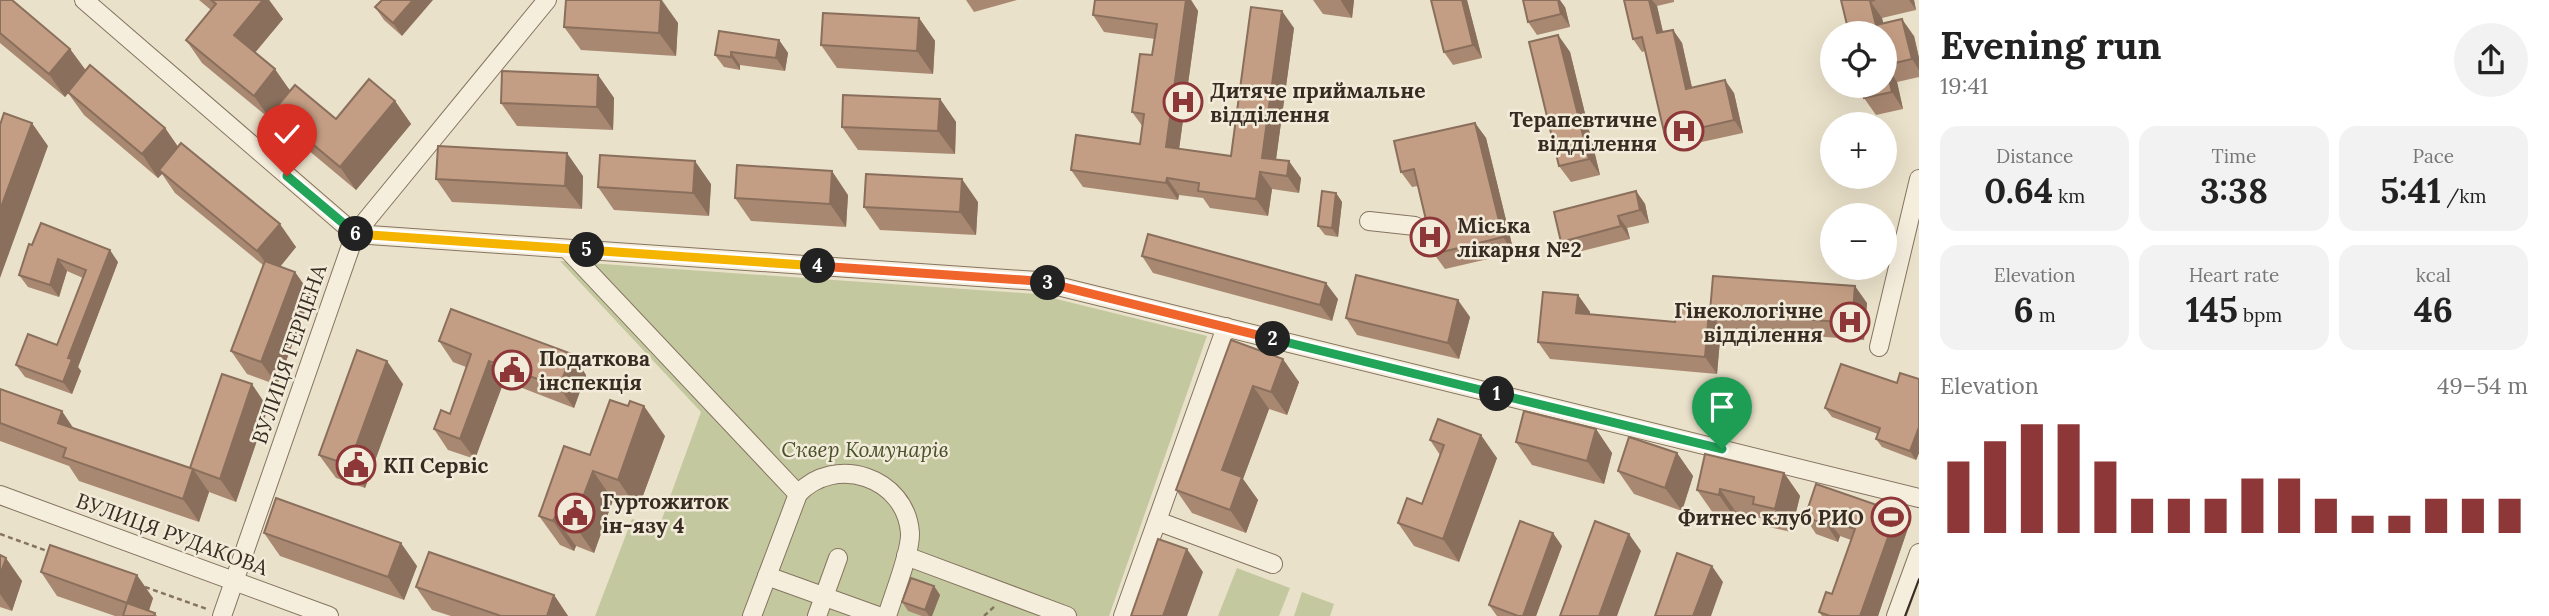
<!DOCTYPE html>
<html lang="en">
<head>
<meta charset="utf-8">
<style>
	:root { --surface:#fff; --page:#f2f2f2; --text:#222; --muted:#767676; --accent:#8e3738 }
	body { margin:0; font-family:Lora,serif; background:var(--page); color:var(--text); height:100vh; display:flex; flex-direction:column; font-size:26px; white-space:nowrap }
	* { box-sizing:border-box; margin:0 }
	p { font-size:23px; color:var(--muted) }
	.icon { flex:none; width:38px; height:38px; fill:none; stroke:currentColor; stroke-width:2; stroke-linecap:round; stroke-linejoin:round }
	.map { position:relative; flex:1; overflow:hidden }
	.panel { display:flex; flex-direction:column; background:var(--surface); width:630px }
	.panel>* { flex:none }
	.controls { position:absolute; left:1820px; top:21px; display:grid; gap:14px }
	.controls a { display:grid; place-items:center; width:77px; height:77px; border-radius:50%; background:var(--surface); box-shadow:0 7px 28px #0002; font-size:35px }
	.pin { position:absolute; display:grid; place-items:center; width:60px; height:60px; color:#fff; margin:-72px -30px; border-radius:50% 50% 50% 0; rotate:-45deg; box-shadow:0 0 7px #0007 }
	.pin .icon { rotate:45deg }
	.km { position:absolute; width:35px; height:35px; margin:-18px; border-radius:50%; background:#222; color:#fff; font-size:19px; line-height:35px; text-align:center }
	.round { display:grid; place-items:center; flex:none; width:74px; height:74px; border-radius:37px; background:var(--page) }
	.overview { display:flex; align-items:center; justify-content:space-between; height:119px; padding:0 21px }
	h1 { font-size:38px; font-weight:700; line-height:52px }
	.metrics { display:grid; grid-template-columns:repeat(3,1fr); gap:10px; height:119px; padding:7px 21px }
	.metrics div { display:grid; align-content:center; border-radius:18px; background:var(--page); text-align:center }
	.metrics b { font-size:35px; font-weight:700 }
	.metrics small { font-size:19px; font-weight:400 }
	.metrics p { font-size:19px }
	.chart { height:196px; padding:14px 21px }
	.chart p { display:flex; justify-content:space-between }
	.chart svg { width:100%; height:126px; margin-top:7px; stroke:var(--accent); stroke-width:6 }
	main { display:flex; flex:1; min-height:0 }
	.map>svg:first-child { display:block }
</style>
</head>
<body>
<main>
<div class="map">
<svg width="1919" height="616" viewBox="0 0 1919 616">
	<rect width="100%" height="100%" fill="#eae1ca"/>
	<g fill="#c3c89f">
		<path d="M560 261 1036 294 1207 336 1109 616H595L632 519 659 527 701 412Z"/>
		<path d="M1237 568 1290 588 1279 616H1218Z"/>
		<path d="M1302 592 1334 604 1330 616H1294Z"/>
	</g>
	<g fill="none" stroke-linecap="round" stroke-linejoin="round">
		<defs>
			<g id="minor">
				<path d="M84 0 355 234 1037 281 1919 498"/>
				<path d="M1369 221 1415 226"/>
				<path d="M567 249 798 494"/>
				<path d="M1879 347 1919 179"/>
				<path d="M0 495 329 616"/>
				<path d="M1157 521 1273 564"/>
				<path d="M906 556 1067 616"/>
				<path d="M767 576 878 616"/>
				<path d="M222 616 355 234 547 0"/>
				<path d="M752 616 798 494C835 454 906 477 910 533 911 552 893 596 887 616"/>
				<path d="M817 616 838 558"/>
				<path d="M1123 616 1226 327"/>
				<path d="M1896 616 1919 553"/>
			</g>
		</defs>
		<use href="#minor" stroke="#857460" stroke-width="20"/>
		<g stroke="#857460" stroke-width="2.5" stroke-dasharray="5 3.5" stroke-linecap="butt">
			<path d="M0 534 50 552"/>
			<path d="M145 587 207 609"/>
			<path d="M984 616 995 606"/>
		</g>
		<use href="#minor" stroke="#f6eedd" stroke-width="18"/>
		<path stroke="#382c22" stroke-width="2" d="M1905 616 1919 579"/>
	</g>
	<g fill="#a98872">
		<path d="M0 0 70 49 86 71 165 128 178 147 296 247 280 267 295 272 311 295 277 385 247 374 231 351 263 265 175 193 162 174 158 178 84 115 68 93 65 97 0 43Z"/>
		<path d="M199 0H269L283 19 255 53 290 90 336 119 395 101 411 124 356 190 289 134 274 113 270 119 202 63 186 40 211 10Z"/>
		<path d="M382 0 402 36 384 20 375 7Z"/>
		<path d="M662 0 678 23 676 56 581 50 564 27Z"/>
		<path d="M966 0H1017L974 12Z"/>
		<path d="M1095 0H1191L1198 11 1179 149 1231 156 1294 28 1276 159 1301 178 1299 193 1272 189 1268 216 1210 208 1203 198 1179 195 1178 200 1083 187 1071 170 1140 144 1143 127 1132 112 1152 55 1155 39 1104 32 1093 15Z"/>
		<path d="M1313 0H1354L1352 18 1323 14Z"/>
		<path d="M1431 0H1467L1482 58 1453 65 1444 52Z"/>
		<path d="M1624 0H1674V2L1657 6 1663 32 1673 30 1682 43 1692 87 1734 93 1743 133 1674 148 1665 136 1645 51 1642 52 1633 39Z"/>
		<path d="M1841 0H1914L1916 10 1882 18 1883 24 1914 36 1919 58V77L1897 82 1903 109 1876 115 1864 98Z"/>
		<path d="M1565 7 1570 27 1537 35 1528 22Z"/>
		<path d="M919 18 935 41 933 74 837 68 821 45Z"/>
		<path d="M1558 35 1570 52 1600 175 1571 182 1559 166Z"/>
		<path d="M779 40 788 53 785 71 740 65V70L724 67 715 55Z"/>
		<path d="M598 75 614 98 613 130 517 126 501 103Z"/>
		<path d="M940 99 956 122 955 154 858 150 842 127Z"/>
		<path d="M1475 123 1486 138 1514 253 1445 269 1434 254 1418 186 1412 187 1401 172Z"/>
		<path d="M583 176 582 209 452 202 436 179Z"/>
		<path d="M711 184 709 216 614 210 598 187Z"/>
		<path d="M1636 191 1645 204 1649 223 1627 228 1630 239 1570 254 1561 242Z"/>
		<path d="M1336 193 1342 202 1338 237 1325 235 1318 226Z"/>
		<path d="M848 195 846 227 751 221 735 198Z"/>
		<path d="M978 202 976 235 880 230 864 207Z"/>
		<path d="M29 244 118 262 78 367 81 371 72 394 25 377 16 365 57 345 83 278 67 271 59 297 28 287 19 275Z"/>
		<path d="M1142 256 1338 299 1332 321 1153 273Z"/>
		<path d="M1578 295 1590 312 1589 314 1675 322 1710 312 1867 303 1864 340 1722 329 1721 328 1717 374 1550 359 1538 342Z"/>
		<path d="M1470 317 1459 359 1357 335 1346 318Z"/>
		<path d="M1231 340 1299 382 1287 415 1269 409 1243 479 1258 500 1246 533 1192 513 1176 490Z"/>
		<path d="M439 341 572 354 586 375 574 408 504 381 475 459 448 450 434 429 450 414 466 367 453 362Z"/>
		<path d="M1919 379V453L1916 460 1882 447 1876 439 1878 434 1832 417 1825 408 1897 383Z"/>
		<path d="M403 384 365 488 336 478 319 455Z"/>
		<path d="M0 389 74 429 190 468 268 408 236 502 209 492 199 522 79 481 69 466 0 441Z"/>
		<path d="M1596 429 1612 453 1604 484 1532 465 1516 442Z"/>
		<path d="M665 436 638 509 613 500 594 553 576 546 574 551 560 545 539 516 590 455Z"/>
		<path d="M1430 440 1497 458 1459 562 1414 546 1398 523 1422 504 1440 455Z"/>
		<path d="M1677 453 1693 476 1682 511 1634 494 1618 471Z"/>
		<path d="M1784 473 1800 496 1791 532 1769 527 1764 519 1736 512 1735 518 1713 513 1697 490Z"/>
		<path d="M1897 512 1908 528 1878 616H1822L1819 612 1832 594 1851 540 1840 536 1838 542 1816 534 1805 517Z"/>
		<path d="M264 533 417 566 404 600 280 556Z"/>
		<path d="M1562 546 1536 616H1497L1489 605Z"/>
		<path d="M0 555 22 581 12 611 0 607Z"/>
		<path d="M41 572 153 598 149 611 155 613 157 616H115L57 596Z"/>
		<path d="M934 586 940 595 932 616H922L908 611 902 602Z"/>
		<path d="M416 587 554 595 568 616H451L432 610Z"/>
	</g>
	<g fill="#896f5c">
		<path d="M263 0H269L283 19 250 58 234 35Z"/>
		<path d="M413 0H433L402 36 393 23Z"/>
		<path d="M661 0 678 23 676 56 659 33Z"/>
		<path d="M1186 0H1191L1198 11 1177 164 1166 147Z"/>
		<path d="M1341 0H1354L1352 18 1341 1Z"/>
		<path d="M1462 0H1467L1482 58 1473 45Z"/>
		<path d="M1558 0H1560L1565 7 1570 27 1561 14Z"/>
		<path d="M1649 0H1652L1657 6 1666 46 1657 33Z"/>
		<path d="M1909 0H1914L1916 10Z"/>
		<path d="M1870 1 1882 18 1888 42 1876 25Z"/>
		<path d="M1282 11 1294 28 1274 174 1262 158Z"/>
		<path d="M919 18 935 41 933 74 917 51Z"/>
		<path d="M1902 19 1914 36 1919 58V70L1912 59Z"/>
		<path d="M1673 30 1682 43 1695 102 1686 89Z"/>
		<path d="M1558 35 1570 52 1600 175 1589 159Z"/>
		<path d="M779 40 788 53 785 71 776 58Z"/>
		<path d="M70 49 87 72 65 97 49 74Z"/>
		<path d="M731 52 740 65V70L731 57Z"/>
		<path d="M1886 65 1897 82 1903 109 1892 92Z"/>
		<path d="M275 69 291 92 273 111 274 113 270 119 254 96Z"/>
		<path d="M598 75 614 98 613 130 597 107Z"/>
		<path d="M1725 80 1734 93 1743 133 1734 120Z"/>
		<path d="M940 99 956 122 955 154 938 131Z"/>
		<path d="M395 101 411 124 356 190 340 167Z"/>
		<path d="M32 123 48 146 0 278V210Z"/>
		<path d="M1475 123 1486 138 1514 253 1503 237Z"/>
		<path d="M165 128 181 151 159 170 162 174 158 178 142 154Z"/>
		<path d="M567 153 583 176 582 209 565 186Z"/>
		<path d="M695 161 711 184 709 216 693 193Z"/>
		<path d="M1289 161 1301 178 1299 193 1287 176Z"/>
		<path d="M832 171 848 195 846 227 830 204Z"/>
		<path d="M1260 172 1272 189 1268 216 1256 199Z"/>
		<path d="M1167 178 1179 195 1178 200 1166 183Z"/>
		<path d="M962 179 978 202 976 235 960 212Z"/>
		<path d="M1636 191 1645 204 1649 223 1640 210Z"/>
		<path d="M1336 193 1342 202 1338 237 1332 228Z"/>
		<path d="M1618 216 1627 228 1630 239 1621 226Z"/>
		<path d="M280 224 296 247 274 274 257 251Z"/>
		<path d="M110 250 118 262 78 367 81 371 72 394 63 382 68 358Z"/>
		<path d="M58 259 67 271 59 297 50 285Z"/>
		<path d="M295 272 311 295 277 385 261 362Z"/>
		<path d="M1326 283 1338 299 1332 321 1320 305Z"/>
		<path d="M1855 286 1867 303 1864 340 1852 323Z"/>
		<path d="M1578 295 1590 312 1588 330 1576 313Z"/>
		<path d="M1458 300 1470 317 1459 359 1448 343Z"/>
		<path d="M1709 311 1721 328 1717 374 1705 357Z"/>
		<path d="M572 354 586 375 574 408 559 387Z"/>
		<path d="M1283 359 1299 382 1287 415 1271 392Z"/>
		<path d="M387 361 403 384 365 488 349 465Z"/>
		<path d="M489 361 504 381 475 459 460 439Z"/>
		<path d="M252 384 268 408 236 502 220 479Z"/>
		<path d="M1253 386 1269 409 1243 479 1258 500 1246 533 1230 510 1222 470Z"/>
		<path d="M644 406 665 436 638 509 618 480Z"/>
		<path d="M62 411 78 435 58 423Z"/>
		<path d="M1919 427V453L1916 460 1910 451Z"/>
		<path d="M1596 429 1612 453 1604 484 1587 461Z"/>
		<path d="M1481 435 1497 458 1459 562 1443 539Z"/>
		<path d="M1677 453 1693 476 1682 511 1665 488Z"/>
		<path d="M193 469 209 492 199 522 183 499Z"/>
		<path d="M593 471 613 500 594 553 573 523Z"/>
		<path d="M1784 473 1800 496 1791 532 1775 509Z"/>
		<path d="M1720 489 1736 512 1735 518 1719 495Z"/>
		<path d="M1897 512 1908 528 1878 616H1860Z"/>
		<path d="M555 517 576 546 574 551 553 521Z"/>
		<path d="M1828 520 1840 536 1838 542 1827 525Z"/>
		<path d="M1553 533 1562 546 1536 616H1523Z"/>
		<path d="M1629 534 1641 551 1617 616H1599Z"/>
		<path d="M401 543 417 566 404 600 388 577Z"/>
		<path d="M1187 549 1203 572 1187 616H1163Z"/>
		<path d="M6 558 22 581 12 611 0 594V575Z"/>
		<path d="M1712 566 1723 582 1711 616H1693Z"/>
		<path d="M137 575 153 598 147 616 127 603Z"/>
		<path d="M934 586 940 595 932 616H929L925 610Z"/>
		<path d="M554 595 568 616H547Z"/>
	</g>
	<g fill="#c49e84" stroke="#896f5c" stroke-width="2">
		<path d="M0 0H12L70 49 49 74 0 33Z"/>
		<path d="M211 0H263L234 35 275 69 254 96 186 40 216 4Z"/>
		<path d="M382 0H413L393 23 375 7Z"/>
		<path d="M566 0H661L659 33 564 27Z"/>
		<path d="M1095 0H1186L1166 147 1231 156 1251 7 1282 11 1262 158 1289 161 1287 176 1260 172 1256 199 1198 191 1199 183 1167 178 1166 183 1071 170 1076 135 1140 144 1144 114 1132 112 1140 54 1152 55 1157 24 1093 15Z"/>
		<path d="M1431 0H1462L1473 45 1444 52Z"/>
		<path d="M1523 0H1558L1561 14 1528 22Z"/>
		<path d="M1624 0H1649L1657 33 1673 30 1686 89 1725 80 1734 120 1665 136 1642 37 1633 39Z"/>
		<path d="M1841 0H1875L1870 1 1876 25 1902 19 1912 59 1886 65 1892 92 1864 98 1861 86H1885V33H1849Z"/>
		<path d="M823 13 919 18 917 51 821 45Z"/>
		<path d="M719 31 779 40 776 58 731 52V57L715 55Z"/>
		<path d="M1558 35 1589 159 1559 166 1529 42Z"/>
		<path d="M90 65 165 128 142 154 68 92Z"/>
		<path d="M502 71 598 75 597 107 501 103Z"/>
		<path d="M369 79 395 101 340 167 273 111 295 85 336 119Z"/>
		<path d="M843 95 940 99 938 131 842 127Z"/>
		<path d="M4 113 32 123 0 210V125Z"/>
		<path d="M1475 123 1503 237 1434 254 1414 169 1401 172 1394 141Z"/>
		<path d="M181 143 280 224 257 251 159 170Z"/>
		<path d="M438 146 567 153 565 186 436 179Z"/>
		<path d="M600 155 695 161 693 193 598 187Z"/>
		<path d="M737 165 832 171 830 204 735 198Z"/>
		<path d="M866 174 962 179 960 212 864 207Z"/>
		<path d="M1322 191 1336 193 1332 228 1318 226Z"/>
		<path d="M1636 191 1640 210 1618 216 1621 226 1561 242 1554 212Z"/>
		<path d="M41 223 110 250 68 358 72 359 63 382 16 365 28 334 57 345 86 270 58 259 50 285 19 275 29 244 32 245Z"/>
		<path d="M1148 234 1326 283 1320 305 1142 256Z"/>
		<path d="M265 261 295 272 261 362 231 351Z"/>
		<path d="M1356 275 1458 300 1448 343 1346 318Z"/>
		<path d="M1713 276 1855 286 1852 323 1710 312Z"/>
		<path d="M1543 292 1578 295 1576 313 1675 322 1676 308 1709 311 1705 357 1538 342Z"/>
		<path d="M451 309 572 354 559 387 489 361 460 439 434 429 441 410 450 414 471 354 439 341Z"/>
		<path d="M1231 340 1283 359 1271 392 1253 386 1222 470 1242 477 1230 510 1176 490Z"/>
		<path d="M357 350 387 361 349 465 319 455Z"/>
		<path d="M1841 364 1897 383 1900 373 1919 379V427L1910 451 1876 439 1880 428 1825 408Z"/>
		<path d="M222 374 252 384 220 479 190 468Z"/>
		<path d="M0 389 62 411 58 423 193 469 183 499 63 457 66 448 0 423Z"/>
		<path d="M610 400 628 406 630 401 644 406 618 480 593 471 573 523 555 517 553 521 539 516 564 446 590 455Z"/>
		<path d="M1524 411 1596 429 1587 461 1516 442Z"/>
		<path d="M1438 419 1481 435 1443 539 1398 523 1407 498 1422 504 1444 445 1430 440Z"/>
		<path d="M1629 437 1677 453 1665 488 1618 471Z"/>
		<path d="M1705 454 1784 473 1775 509 1753 504 1754 497 1720 489 1719 495 1697 490Z"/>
		<path d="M1816 484 1897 512 1860 616H1830L1819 612 1826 592 1832 594 1855 529 1828 520 1827 525 1805 517Z"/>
		<path d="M276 498 401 543 388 577 264 533Z"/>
		<path d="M1520 521 1553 533 1523 616H1518L1489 605Z"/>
		<path d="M1595 521 1629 534 1599 616H1560Z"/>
		<path d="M1158 539 1187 549 1163 616H1131Z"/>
		<path d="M50 545 137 575 127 603 41 572Z"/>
		<path d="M429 552 554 595 547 616H501L416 587Z"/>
		<path d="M1677 553 1712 566 1693 616H1655Z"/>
		<path d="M0 555 6 558 0 575Z"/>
		<path d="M911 578 934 586 925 610 902 602Z"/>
		<path d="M127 603 155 613 154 616H123Z"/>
	</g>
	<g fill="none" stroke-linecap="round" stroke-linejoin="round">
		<defs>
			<path id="split-1" d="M1497 394 1722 449"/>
			<path id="split-2" d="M1273 339 1497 394"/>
			<path id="split-3" d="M1048 283 1273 339"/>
			<path id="split-4" d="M818 266 1037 281 1048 283"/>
			<path id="split-5" d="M587 250 818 266"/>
			<path id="split-6" d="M356 234 587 250"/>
			<path id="split-7" d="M287 176 356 234"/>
		</defs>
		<use href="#split-1" stroke="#fff" stroke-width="14"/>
		<use href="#split-2" stroke="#fff" stroke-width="14"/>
		<use href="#split-3" stroke="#fff" stroke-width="14"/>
		<use href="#split-4" stroke="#fff" stroke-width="14"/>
		<use href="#split-5" stroke="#fff" stroke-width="14"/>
		<use href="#split-6" stroke="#fff" stroke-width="14"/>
		<use href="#split-7" stroke="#fff" stroke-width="14"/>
		<use href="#split-1" stroke="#22a559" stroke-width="9"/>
		<use href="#split-2" stroke="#22a559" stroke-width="9"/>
		<use href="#split-3" stroke="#f0652b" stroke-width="9"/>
		<use href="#split-4" stroke="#f0652b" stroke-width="9"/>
		<use href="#split-5" stroke="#f5b400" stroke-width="9"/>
		<use href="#split-6" stroke="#f5b400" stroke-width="9"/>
		<use href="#split-7" stroke="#22a559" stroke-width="9"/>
	</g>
	<defs>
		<symbol id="hospital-ring" viewBox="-11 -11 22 22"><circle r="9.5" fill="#f3ebd9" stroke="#8e3738" stroke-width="1.5"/><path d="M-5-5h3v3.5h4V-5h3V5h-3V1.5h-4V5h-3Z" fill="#8e3738"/></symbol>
		<symbol id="civic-ring" viewBox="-11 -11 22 22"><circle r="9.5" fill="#f3ebd9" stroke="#8e3738" stroke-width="1.5"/><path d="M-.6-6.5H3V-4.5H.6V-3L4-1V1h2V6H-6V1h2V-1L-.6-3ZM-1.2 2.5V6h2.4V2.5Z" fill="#8e3738"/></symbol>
		<symbol id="stadium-ring" viewBox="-11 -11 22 22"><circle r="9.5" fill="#f3ebd9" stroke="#8e3738" stroke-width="1.5"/><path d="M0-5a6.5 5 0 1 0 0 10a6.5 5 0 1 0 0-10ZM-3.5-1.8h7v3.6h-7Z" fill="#8e3738"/></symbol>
	</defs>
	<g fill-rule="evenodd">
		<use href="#hospital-ring" x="1161" y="80" width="44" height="44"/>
		<use href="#hospital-ring" x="1662" y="109" width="44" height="44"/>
		<use href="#hospital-ring" x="1408" y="215" width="44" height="44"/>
		<use href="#hospital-ring" x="1828" y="300" width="44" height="44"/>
		<use href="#civic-ring" x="490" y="348" width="44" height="44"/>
		<use href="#civic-ring" x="334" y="443" width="44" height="44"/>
		<use href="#civic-ring" x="553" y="491" width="44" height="44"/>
		<use href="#stadium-ring" x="1869" y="495" width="44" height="44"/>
	</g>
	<g text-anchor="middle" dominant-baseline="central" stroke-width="5" stroke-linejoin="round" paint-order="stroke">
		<g font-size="21" font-weight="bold" fill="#382c22" stroke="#f3ebd9" text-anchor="start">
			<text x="1210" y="90">Дитяче приймальне<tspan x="1210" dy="24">відділення</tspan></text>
			<text x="1657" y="119" text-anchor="end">Терапевтичне<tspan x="1657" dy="24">відділення</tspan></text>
			<text x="1457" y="225">Міська<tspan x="1457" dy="24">лікарня №2</tspan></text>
			<text x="1823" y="310" text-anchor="end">Гінекологічне<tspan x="1823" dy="24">відділення</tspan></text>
			<text x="539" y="358">Податкова<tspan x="539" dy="24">інспекція</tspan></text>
			<text x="383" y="465">КП Сервіс</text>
			<text x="602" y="501">Гуртожиток<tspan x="602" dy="24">ін-язу 4</tspan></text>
			<text x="1864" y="517" text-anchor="end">Фитнес клуб РИО</text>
		</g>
		<g font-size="21" fill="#382c22" stroke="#f3ebd9">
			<text transform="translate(289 354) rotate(-71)">ВУЛИЦЯ ГЕРЦЕНА</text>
			<text transform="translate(172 534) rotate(20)">ВУЛИЦЯ РУДАКОВА</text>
		</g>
		<g font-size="21" font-style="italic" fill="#48522b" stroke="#f3ebd9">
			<text x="865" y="449">Сквер Комунарів</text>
		</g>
	</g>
</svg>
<div class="controls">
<a><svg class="icon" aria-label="locate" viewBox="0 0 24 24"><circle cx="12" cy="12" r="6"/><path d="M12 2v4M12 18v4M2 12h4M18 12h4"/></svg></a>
<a>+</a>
<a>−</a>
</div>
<div class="pin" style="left:1722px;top:449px;background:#1e9e55"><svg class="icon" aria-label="arrive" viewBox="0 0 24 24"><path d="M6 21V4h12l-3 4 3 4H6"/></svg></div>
<div class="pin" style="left:287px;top:176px;background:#d93025"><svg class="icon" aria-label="check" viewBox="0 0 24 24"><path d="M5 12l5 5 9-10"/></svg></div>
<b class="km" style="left:1497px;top:394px">1</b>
<b class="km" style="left:1273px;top:339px">2</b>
<b class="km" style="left:1048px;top:283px">3</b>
<b class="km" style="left:818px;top:266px">4</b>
<b class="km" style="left:587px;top:250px">5</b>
<b class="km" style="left:356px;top:234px">6</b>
</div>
<section class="panel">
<div class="overview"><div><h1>Evening run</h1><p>19:41</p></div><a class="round"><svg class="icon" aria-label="share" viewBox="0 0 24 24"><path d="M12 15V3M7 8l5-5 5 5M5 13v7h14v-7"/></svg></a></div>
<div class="metrics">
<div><p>Distance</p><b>0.64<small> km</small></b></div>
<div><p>Time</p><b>3:38</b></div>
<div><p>Pace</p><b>5:41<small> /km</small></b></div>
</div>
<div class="metrics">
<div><p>Elevation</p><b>6<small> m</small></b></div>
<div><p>Heart rate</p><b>145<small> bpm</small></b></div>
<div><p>kcal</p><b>46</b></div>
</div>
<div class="chart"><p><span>Elevation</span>49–54 m</p>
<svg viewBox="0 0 160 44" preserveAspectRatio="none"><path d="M5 44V19M15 44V12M25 44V6M35 44V6M45 44V19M55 44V32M65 44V32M75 44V32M85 44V25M95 44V25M105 44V32M115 44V38M125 44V38M135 44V32M145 44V32M155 44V32"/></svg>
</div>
</section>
</main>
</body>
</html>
